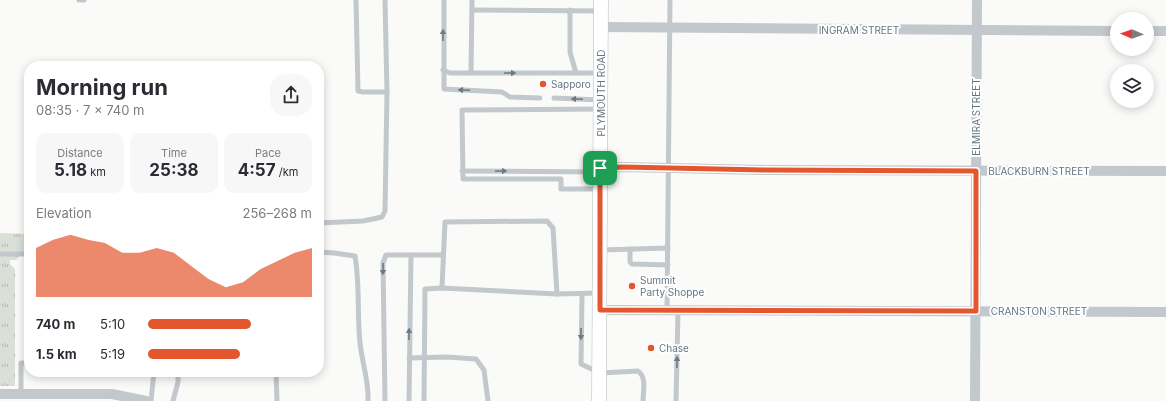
<!DOCTYPE html>
<html lang="en">
<head>
<meta charset="utf-8">
<style>
	:root { --surface:#fff; --page:#f7f7f7; --text:#2b2b33; --muted:#7c7c81; --accent:#e4572e }
	body { margin:0; font-family:Inter,sans-serif; background:var(--page); color:var(--text); height:100vh; display:flex; flex-direction:column; font-size:15px; white-space:nowrap }
	* { box-sizing:border-box; margin:0 }
	p { font-size:13px; color:var(--muted) }
	.icon { flex:none; width:22px; height:22px; fill:none; stroke:currentColor; stroke-width:2; stroke-linecap:round; stroke-linejoin:round }
	.map { position:relative; flex:1; overflow:hidden }
	.drawer { position:absolute; left:24px; top:61px; width:300px; height:316px; display:flex; flex-direction:column; background:var(--surface); border-radius:16px; box-shadow:0 2px 10px #0003 }
	.drawer>* { flex:none }
	.needle { width:26px; rotate:272deg }
	.controls { position:absolute; left:1110px; top:12px; display:grid; gap:8px }
	.controls a { display:grid; place-items:center; width:44px; height:44px; border-radius:50%; background:var(--surface); box-shadow:0 2px 10px #0003; font-size:20px }
	.pin { position:absolute; display:grid; place-items:center; width:34px; height:34px; color:#fff; margin:-17px; border-radius:8px; box-shadow:0 2px 6px #0006 }
	.round { display:grid; place-items:center; flex:none; width:42px; height:42px; border-radius:16px; background:var(--page) }
	.summary { display:flex; align-items:center; justify-content:space-between; height:68px; padding:0 12px }
	h1 { font-size:22px; font-weight:700; line-height:30px }
	.stats { display:grid; grid-template-columns:repeat(3,1fr); gap:6px; height:68px; padding:4px 12px }
	.stats div { display:grid; align-content:center; border-radius:10px; background:var(--page); text-align:center }
	.stats b { font-size:17px; font-weight:700 }
	.stats small { font-size:11px; font-weight:400 }
	.stats p { font-size:11px }
	.chart { height:112px; padding:8px 12px }
	.chart p { display:flex; justify-content:space-between }
	.chart svg { width:100%; height:72px; margin-top:4px; fill:var(--accent); opacity:.7 }
	ul { padding:0 12px; list-style:none; font-size:13px }
	li { display:grid; grid-template-columns:64px 48px 1fr; align-items:center; height:30px }
	li i { height:10px; border-radius:5px; background:var(--accent) }
	.map>svg:first-child { display:block }
</style>
</head>
<body>
<div class="map">
<svg width="1166" height="401" viewBox="0 0 1166 401">
	<defs>
		<pattern id="grass-tufts" width="24" height="20" patternUnits="userSpaceOnUse"><rect width="24" height="20" fill="#dadfd7"/><path d="M3 7l-1-3M5 7V3M7 7l1-3M15 17l-1-3M17 17v-4M19 17l1-3" fill="none" stroke="#b4b9b4"/></pattern>
	</defs>
	<rect width="100%" height="100%" fill="#fafaf8"/>
	<path fill="url(#grass-tufts)" d="M0 233 29 234V246L16 260H10V264L15 269V386H0Z"/>
	<g fill="none" stroke-linecap="round" stroke-linejoin="round">
		<defs>
			<path id="secondary" d="M599 401 601 0"/>
		</defs>
		<use href="#secondary" stroke="#b3babf" stroke-width="15"/>
		<g stroke="#c3c8cc" stroke-width="5">
			<path d="M79 0H84"/>
			<path d="M356 0 358 91 363 92H387"/>
			<path d="M444 0V89L502 92 510 97 540 98"/>
			<path d="M472 10 600 11"/>
			<path d="M570 10V52L576 73"/>
			<path d="M443 70 450 73H600"/>
			<path d="M471 73 472 0"/>
			<path d="M554 98 600 100"/>
			<path d="M462 171 599 172"/>
			<path d="M598 189H561V179H463L462 110 600 109"/>
			<path d="M319 223 363 221 382 217 385 211 387 92 385 0"/>
			<path d="M630 249V262L632 264 668 265"/>
			<path d="M601 250 668 248"/>
			<path d="M319 252 334 253 355 256C360 285 357 314 360 343 362 362 369 381 368 401"/>
			<path d="M0 254H29"/>
			<path d="M442 288 445 222 547 221 553 228 557 294"/>
			<path d="M582 295 581 364 600 373 638 371C647 377 643 392 643 401"/>
			<path d="M667 311 670 0"/>
			<path d="M409 358 447 357 476 359 484 370 488 401"/>
			<path d="M276 372 277 401"/>
			<path d="M21 394V363H29"/>
			<path d="M151 401 154 372"/>
			<path d="M173 401 178 382V372"/>
			<path d="M385 401 383 263 386 255H443"/>
			<path d="M409 401 411 255"/>
			<path d="M424 401 425 289 442 288 557 294 599 293"/>
			<path d="M676 401 678 311"/>
		</g>
		<g stroke="#c3c8cc" stroke-width="10">
			<path d="M601 27 1117 31"/>
			<path d="M1147 31H1166"/>
			<path d="M601 168 623 167 765 170 1166 171"/>
			<path d="M600 310 1166 312"/>
			<path d="M0 394H112L146 401"/>
			<path d="M975 401 977 0"/>
		</g>
		<use href="#secondary" stroke="#fff" stroke-width="14"/>
	</g>
	<defs><path id="oneway-solid" d="M-6-.8H1V-3.2L6.5 0L1 3.2V.8H-6Z"/></defs>
	<g fill="#6a7a87">
		<use href="#oneway-solid" transform="translate(443 35) rotate(-90)"/>
		<use href="#oneway-solid" transform="translate(510 73)"/>
		<use href="#oneway-solid" transform="translate(464 90) rotate(-177)"/>
		<use href="#oneway-solid" transform="translate(577 99) rotate(-178)"/>
		<use href="#oneway-solid" transform="translate(501 171)"/>
		<use href="#oneway-solid" transform="translate(383 269) rotate(91)"/>
		<use href="#oneway-solid" transform="translate(409 334) rotate(-89)"/>
		<use href="#oneway-solid" transform="translate(581 334) rotate(91)"/>
		<use href="#oneway-solid" transform="translate(677 362) rotate(-89)"/>
	</g>
	<g fill="none" stroke-linecap="round" stroke-linejoin="round">
		<defs>
			<path id="route" d="M623 167 765 170 976 171V311L600 310V168Z"/>
		</defs>
		<use href="#route" stroke="#fff" stroke-width="8"/>
		<use href="#route" stroke="#e4572e" stroke-width="5"/>
	</g>
	<g fill="#e4572e" stroke="#fff" stroke-width="1.5">
		<circle cx="543" cy="84" r="4"/>
		<circle cx="632" cy="286" r="4"/>
		<circle cx="651" cy="348" r="4"/>
	</g>
	<g text-anchor="middle" dominant-baseline="central" stroke-width="4" stroke-linejoin="round" paint-order="stroke">
		<g font-size="10" fill="#657683" stroke="#fff">
			<text x="859" y="30">INGRAM STREET</text>
			<text transform="translate(601 93) rotate(-90)">PLYMOUTH ROAD</text>
			<text transform="translate(976 117) rotate(-90)">ELMIRA STREET</text>
			<text x="1039" y="171">BLACKBURN STREET</text>
			<text x="1039" y="311">CRANSTON STREET</text>
		</g>
		<g font-size="10" fill="#657683" stroke="#fff" text-anchor="start">
			<text x="551" y="84">Sapporo</text>
			<text x="640" y="280">Summit<tspan x="640" dy="12">Party Shoppe</tspan></text>
			<text x="659" y="348">Chase</text>
		</g>
	</g>
</svg>
<div class="controls">
<a><svg class="needle" viewBox="-14 -14 28 28"><path d="M0-13l5 13h-10z" fill="#e53935"/><path d="M0 13l5-13h-10z" fill="#7c7c81"/></svg></a>
<a><svg class="icon" aria-label="layers" viewBox="0 0 24 24"><path d="M12 4l9 5-9 5-9-5zM3 14l9 5 9-5"/></svg></a>
</div>
<div class="pin" style="left:600px;top:168px;background:#1e9e55"><svg class="icon" aria-label="arrive" viewBox="0 0 24 24"><path d="M6 21V4h12l-3 4 3 4H6"/></svg></div>
<section class="drawer">
<div class="summary"><div><h1>Morning run</h1><p>08:35 · 7 × 740 m</p></div><a class="round"><svg class="icon" aria-label="share" viewBox="0 0 24 24"><path d="M12 15V3M7 8l5-5 5 5M5 13v7h14v-7"/></svg></a></div>
<div class="stats">
<div><p>Distance</p><b>5.18<small> km</small></b></div>
<div><p>Time</p><b>25:38</b></div>
<div><p>Pace</p><b>4:57<small> /km</small></b></div>
</div>
<div class="chart"><p><span>Elevation</span>256–268 m</p>
<svg viewBox="0 0 160 44" preserveAspectRatio="none"><path d="M0 44V14L10 9L20 6L30 9L40 11L50 17L60 17L70 14L80 17L90 25L100 33L110 38L120 35L130 27L140 22L150 17L160 14V44z"/></svg>
</div>
<ul>
<li><b>740 m</b>5:10<i style="width:63%"></i></li>
<li><b>1.5 km</b>5:19<i style="width:56%"></i></li>
</ul>
</section>
</div>
</body>
</html>
